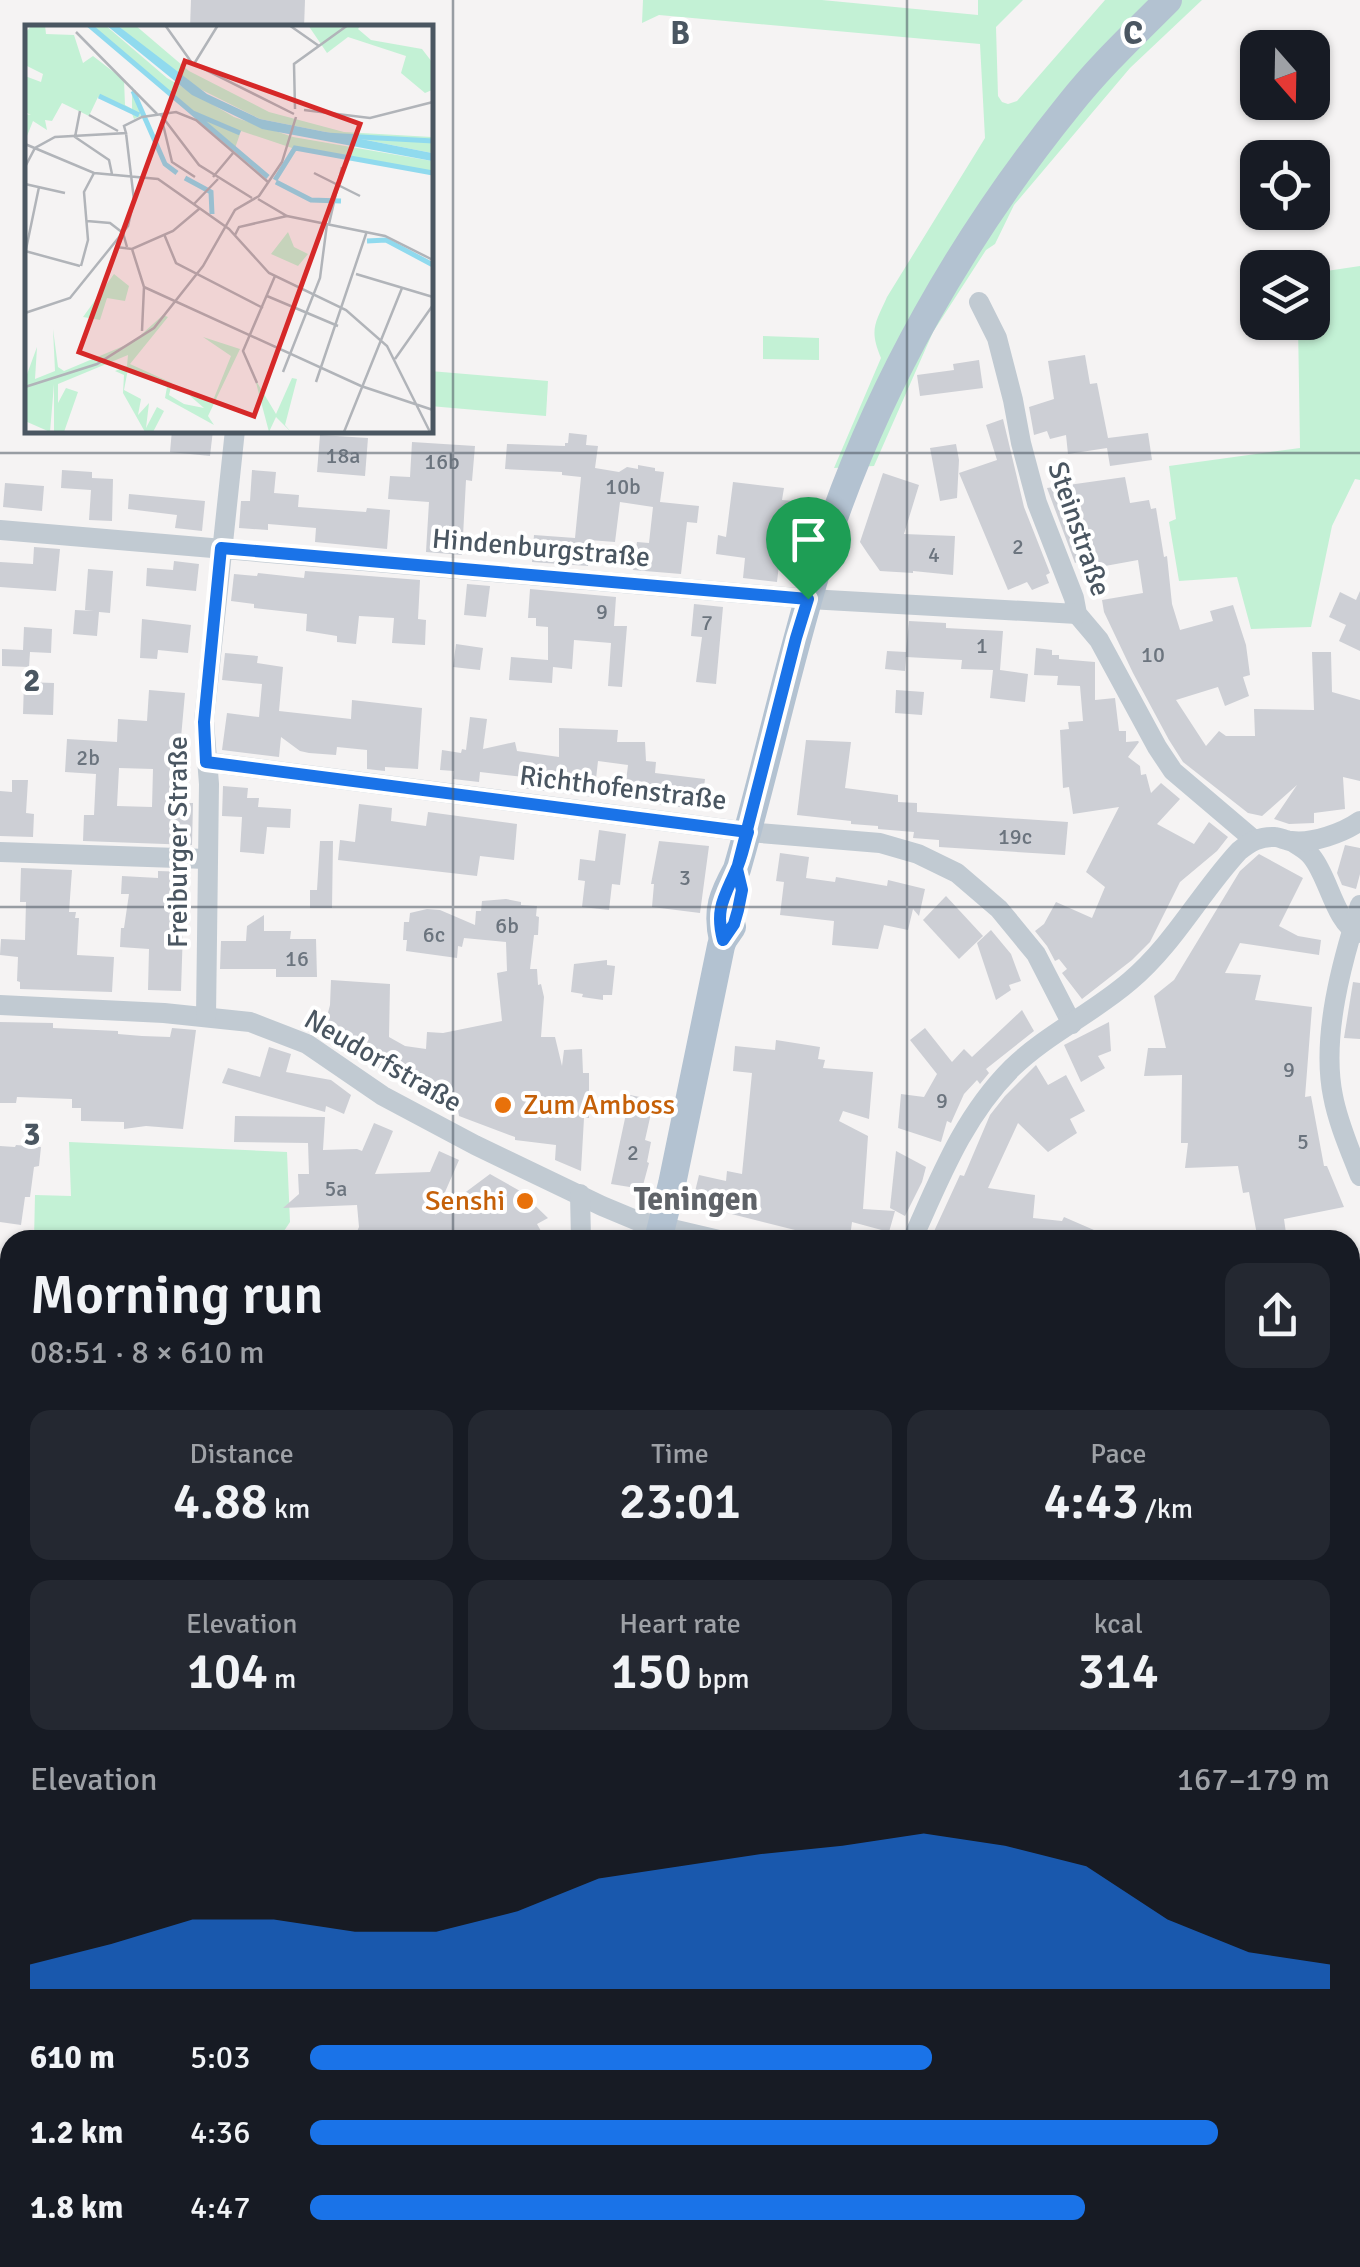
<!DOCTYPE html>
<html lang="en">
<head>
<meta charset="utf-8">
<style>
	:root { --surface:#171b24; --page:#242831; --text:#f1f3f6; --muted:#9ea1a6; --accent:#1a73e8 }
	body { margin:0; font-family:Signika,sans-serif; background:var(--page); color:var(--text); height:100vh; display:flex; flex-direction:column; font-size:38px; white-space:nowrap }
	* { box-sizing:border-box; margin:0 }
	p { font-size:32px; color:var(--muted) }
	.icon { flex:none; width:55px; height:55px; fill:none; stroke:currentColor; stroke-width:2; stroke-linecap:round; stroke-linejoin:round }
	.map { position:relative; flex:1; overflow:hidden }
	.drawer { position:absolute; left:0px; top:1230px; width:1360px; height:1038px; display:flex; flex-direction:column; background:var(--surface); border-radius:30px 30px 0 0; box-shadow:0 2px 8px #0004 }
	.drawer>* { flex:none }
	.needle { width:65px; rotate:160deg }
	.tools { position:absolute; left:1240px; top:30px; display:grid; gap:20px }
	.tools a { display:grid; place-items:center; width:90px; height:90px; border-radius:20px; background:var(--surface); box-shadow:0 2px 8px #0004; font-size:50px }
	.pin { position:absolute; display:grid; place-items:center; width:85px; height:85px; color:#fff; margin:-102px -42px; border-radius:50% 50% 50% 0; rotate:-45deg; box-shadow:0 0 10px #0007 }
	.pin .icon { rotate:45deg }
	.round { display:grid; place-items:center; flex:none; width:105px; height:105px; border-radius:20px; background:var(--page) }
	.overview { display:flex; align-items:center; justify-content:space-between; height:170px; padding:0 30px }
	h1 { font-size:55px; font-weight:600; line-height:75px }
	.stats { display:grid; grid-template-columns:repeat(3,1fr); gap:15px; height:170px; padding:10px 30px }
	.stats div { display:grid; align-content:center; border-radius:20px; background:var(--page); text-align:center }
	.stats b { font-size:50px; font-weight:600 }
	.stats small { font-size:28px; font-weight:400 }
	.stats p { font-size:28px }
	.chart { height:280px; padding:20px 30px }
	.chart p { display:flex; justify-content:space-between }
	.chart svg { width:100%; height:180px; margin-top:10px; fill:var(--accent); opacity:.7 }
	ul { padding:0 30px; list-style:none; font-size:32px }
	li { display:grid; grid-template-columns:160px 120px 1fr; align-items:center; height:75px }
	li i { height:25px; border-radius:12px; background:var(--accent) }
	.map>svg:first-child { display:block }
</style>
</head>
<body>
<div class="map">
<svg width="1360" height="2267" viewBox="0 0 1360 2267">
	<rect width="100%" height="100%" fill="#f5f3f3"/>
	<g fill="#fdf9ef">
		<path d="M10 2205V2258H98L70 2267H0V2209Z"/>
		<path d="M531 2258H982L980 2267H538Z"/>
		<path d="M1015 2258H1267L1264 2267H1014Z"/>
	</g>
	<g fill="#c3f1d5">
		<path d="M643 0H822L978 15V0H1023L996 27 998 96 1002 102 1008 104 1017 101 1105 0H1202L1130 68 1014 205 995 244 986 250 933 332 874 466 834 468 881 358C869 329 875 324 887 297L985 138 980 44 659 15 642 23Z"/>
		<path d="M1360 266V480L1355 479 1332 526 1311 627 1251 629 1237 577 1179 581 1169 522 1176 519 1169 466 1300 448 1298 323 1312 322 1313 273Z"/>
		<path d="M763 336 819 338V360L763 359Z"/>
		<path d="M430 371 548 381 546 416 430 406Z"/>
		<path d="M69 1142 287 1152 290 1222 278 1240H34L35 1195 71 1196Z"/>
	</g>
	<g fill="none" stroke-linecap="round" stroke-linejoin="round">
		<g stroke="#90daee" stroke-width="6">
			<path d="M1350 1631 1360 1637"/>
			<path d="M0 1991 10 1989"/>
			<path d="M1350 1994 1360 1998"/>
			<path d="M0 2190 10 2187"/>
		</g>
	</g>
	<g fill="#cdcfd5" fill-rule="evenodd">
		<path d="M191 0H305L304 28H190Z"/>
		<path d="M1085 355 1090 384 1097 383 1108 438 1148 433 1152 460 1110 466 1107 448 1068 454 1066 435 1050 439 1047 431 1034 435 1029 407 1054 399 1048 361Z"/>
		<path d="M979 360 983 388 920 396 917 375 954 370 953 364Z"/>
		<path d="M1003 419 1024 507 1050 573 1046 575 1049 583 1032 590 1027 582 1008 590 959 473 997 460 986 425Z"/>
		<path d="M172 430H213L210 456 170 452Z"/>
		<path d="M569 433 587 435 586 445 598 446 595 468 619 472 627 467 638 469V465L655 468V471L664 472 660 502 699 506 697 523 687 522 681 574 633 570 637 542 649 543 653 507 620 502 615 542 589 540 588 566 532 562 534 535 575 538 581 477 562 475V472L505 469 507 444 565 446V443H568Z"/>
		<path d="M320 435 368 438 365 476 317 472Z"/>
		<path d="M412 442 475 446 472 481 466 480 462 555 426 552 429 502 388 499 390 476 410 477Z"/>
		<path d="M956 444 959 460 957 498 940 501 930 448Z"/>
		<path d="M62 470 92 472V478L113 479 112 521 89 520 91 490 61 488Z"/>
		<path d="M252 470 276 472 274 493 299 495 298 507 366 512 367 508 390 510 387 549 315 542 316 528 268 524V530L239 528 241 501H250Z"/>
		<path d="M883 473 919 485 904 534 955 536 953 575 913 571V573L880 571 868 554 860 542Z"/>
		<path d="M1125 477 1130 503 1149 500 1151 509 1156 508 1164 557 1167 556 1172 604 1180 630 1213 621 1210 611 1233 605 1246 645 1250 675 1243 677 1249 696 1225 706 1218 687 1176 700 1206 746 1219 731 1226 736H1255L1254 709 1314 710 1312 652H1331L1332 692 1360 700V781L1343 777 1345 809 1314 813V823L1289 824 1274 819 1297 785 1262 816 1248 813 1183 762 1169 740 1133 673 1104 612 1102 600 1143 593 1138 560 1083 570 1079 561 1075 563 1047 488Z"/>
		<path d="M733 482 784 488 782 500 794 501 787 557 780 556 777 582 743 578 745 558 716 554 718 535 726 537Z"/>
		<path d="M5 483 44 486 42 511 3 507Z"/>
		<path d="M129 494 205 501 202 531 175 528 177 515 128 509Z"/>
		<path d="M34 547 60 549 56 591 0 587V562L33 564Z"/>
		<path d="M174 561 199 564 196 591 146 586 147 568 173 570Z"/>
		<path d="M88 569 113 571 110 613 99 612 97 636 73 634 75 610 94 611 85 610Z"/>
		<path d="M305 571 420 580 418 619 426 620 425 645 392 643 394 618 359 616 356 644 337 642V636L306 631 307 614 254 608V604L231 601 234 574 257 576 258 573 304 578Z"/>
		<path d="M467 584 490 586 486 617 464 615Z"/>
		<path d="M530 589 616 597 614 626H627L622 687 608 686 611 643 574 640 572 669 553 667 552 683 509 680 511 657 548 660V627L536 626V618H528Z"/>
		<path d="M1360 591V651L1339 641 1346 625 1329 617 1340 592 1356 600Z"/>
		<path d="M694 604 723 607 716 684 696 682 702 637 691 636Z"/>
		<path d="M142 619 191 625 188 653 158 650 157 659 140 658Z"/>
		<path d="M909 621 946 623V628L1003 631 1000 670 1028 674 1025 702 990 698 993 670 961 669 962 660 906 657 905 671 885 669 887 651 906 652Z"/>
		<path d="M24 627 52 629 51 653 30 652 29 667 2 666V649L23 650Z"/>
		<path d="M456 644 483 648 480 670 453 667Z"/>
		<path d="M1036 648 1052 650V655H1059V659L1095 662V700L1115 698 1119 731H1126V742L1138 741 1139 742 1128 757 1140 766 1141 775 1146 774 1151 793 1161 783 1180 799 1157 824 1194 844 1209 822 1228 837 1217 851 1180 882 1150 942 1132 960 1082 999 1062 973 1067 969 1059 959 1055 961 1047 946 1035 931 1044 924 1056 902 1092 918 1105 887 1086 872 1119 807 1073 814 1069 787 1063 788 1060 730 1069 729 1068 722 1083 721 1080 686 1057 685 1058 676 1034 675Z"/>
		<path d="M225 653 258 656 257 663 283 667 279 711 351 719 352 700 422 708 418 769 385 767V771L367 769V750L337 747 336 755 309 753 300 751 281 737 279 757 222 750 227 713 259 717 262 684 222 680Z"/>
		<path d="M24 682 54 683 53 715 23 714Z"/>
		<path d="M149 690 185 693 180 749H184L182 803H193L192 845 83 841 84 815H94L96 774 65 772 67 739 117 742 118 719 147 721ZM119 768 153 769 152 807 117 806Z"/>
		<path d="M896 690 924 692 922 715 895 713Z"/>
		<path d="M470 717 487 719 483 749 515 742 517 751 559 757V728L618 730 617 742H645L646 761 656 762 655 773 705 779 701 810 628 800 629 790H625L628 765 598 761 594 797 522 788 524 777 480 772 479 782 453 779 454 771 440 770 442 750 461 753 462 749 466 750Z"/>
		<path d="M806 740 851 742 845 788 898 795V802L917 803V812L1068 822 1065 855 939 847V840L913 838 914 832 878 829V826L851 824V821L797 815Z"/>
		<path d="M12 780H28L26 813 34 814 33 837 0 836V791L12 792Z"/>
		<path d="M223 786 248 788 247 798H259L258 807 291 809 290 828 267 827 264 854 240 852 242 817 222 816Z"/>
		<path d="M359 804 392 808 391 821 426 826 428 812 517 824 514 860 480 856 477 876 338 860 340 840 355 842Z"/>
		<path d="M599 830 626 834 620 885 612 884 609 910 582 907 585 881 578 880 580 859 595 861Z"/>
		<path d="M320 841H333L332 908H310V890H317Z"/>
		<path d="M659 841 709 846 700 913 652 907 654 884H651Z"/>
		<path d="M1345 845 1360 848V874L1356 889 1342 885 1337 873Z"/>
		<path d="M780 853 809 857 806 878 835 882 836 877 887 886 888 880 925 889 919 916 913 909 908 930 884 925 878 949 832 945 834 921 780 915 784 882 776 881Z"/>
		<path d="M1259 854 1303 878 1279 926 1298 936 1321 940 1319 955 1240 943 1225 973 1261 975 1255 1000 1312 1007 1305 1097 1311 1096 1324 1166H1327L1344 1207 1284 1219 1287 1240H1258L1249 1192 1243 1193 1238 1166 1185 1168 1188 1143H1181L1182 1075 1144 1076 1148 1048H1166L1154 996 1174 980 1240 871Z"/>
		<path d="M21 868 72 870 69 912H76L75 918H79L77 955 114 957 112 992 20 989V982L17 981 18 957 0 955 1 939 25 940 26 902H20Z"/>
		<path d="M158 871 188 872 187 929H183L181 991 148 990 149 949 120 947 121 928H124L129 894H121L122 876 158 878Z"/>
		<path d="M946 896 983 936 959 959 923 920Z"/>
		<path d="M506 899 521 902V905L537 906 536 916 539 917 538 935H534L530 969H537L538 985 541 984 544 997 541 1037H555L562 1066 564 1050 582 1049 583 1073H589V1118H584L581 1171 555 1160 556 1145 515 1140V1137L459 1116 457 1104 435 1096 433 1099 410 1089 323 1032 330 1005 331 980 390 984 389 1037 405 1046 426 1049 427 1032 443 1033 502 1021 497 973 507 971 506 942 464 938 462 947 458 946 457 958 406 951 407 940H403L404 922H409L410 913 427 909 440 910 475 925 476 911H481L482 901Z"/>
		<path d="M264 915V931H291L290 939H316L317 977H276V969H220L221 941H246L247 926Z"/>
		<path d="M991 930 1011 954 1021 981 1009 985 1011 990 996 1000 977 943Z"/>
		<path d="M607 960V965L615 966 612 995H603V1000L582 997 583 994 571 992 574 964Z"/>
		<path d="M1353 982 1360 983V1039L1344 1038Z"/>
		<path d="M1022 1010 1034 1031 986 1069 989 1073 980 1084 977 1080 964 1094 951 1123 947 1121 941 1142 898 1128 901 1094 924 1097 937 1074 910 1040 925 1028 952 1062 964 1049 972 1057Z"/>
		<path d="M0 1022 53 1023V1028L118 1031V1034L142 1036 170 1037 172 1028 196 1030 183 1129 146 1126 124 1129V1122L81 1121V1108H72V1099L17 1097 16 1103H0Z"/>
		<path d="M1109 1022 1111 1051 1098 1056 1105 1068 1081 1082 1064 1045Z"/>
		<path d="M776 1040 820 1047 818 1059 825 1060 823 1068 873 1072 869 1119 843 1111 839 1121 868 1136 863 1209 895 1211 889 1232 852 1222 850 1237 812 1231 811 1234 692 1204 699 1175 726 1181 727 1171 742 1174 752 1073 733 1071 735 1046 775 1050Z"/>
		<path d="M269 1047 291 1054 286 1072 331 1080 351 1095 344 1114 326 1106 325 1112 222 1083 228 1068 260 1077Z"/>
		<path d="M1036 1065 1048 1085 1066 1075 1085 1111 1070 1119 1077 1133 1048 1152 1018 1123 988 1188 1035 1195 1033 1218 1062 1221 1064 1217 1117 1240H1054L1031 1230 1030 1240H930L960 1175 964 1176 990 1115 1005 1096Z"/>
		<path d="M630 1095 654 1100 645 1140 651 1142 647 1162 649 1163 642 1189 611 1184Z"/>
		<path d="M235 1116 325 1117 323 1150 357 1149 362 1151 374 1123 393 1131 375 1174 430 1172 439 1151 459 1160 435 1215 490 1174 520 1191 548 1218 537 1224 546 1240H353L359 1227 357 1205 283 1208 299 1194 298 1174H309L308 1143 234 1142Z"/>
		<path d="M16 1145 41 1147 39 1166 34 1167 30 1197H25L21 1225 0 1222V1146L15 1147Z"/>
		<path d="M896 1151 926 1167 922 1182 905 1216 890 1208Z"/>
	</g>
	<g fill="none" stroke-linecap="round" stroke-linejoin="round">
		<g stroke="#c1cad2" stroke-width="20">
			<path d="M979 302 997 338 1013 400 1021 443 1037 503 1074 598 1077 614 1099 640 1157 747 1173 771 1253 839"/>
			<path d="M0 530 809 599 1077 614"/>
			<path d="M207 762 748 832 880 843 918 854 957 873 999 909 1036 954 1072 1024"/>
			<path d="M1293 842C1300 847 1307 850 1312 857 1329 878 1335 922 1358 933"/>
			<path d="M0 852 207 859"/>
			<path d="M1360 905C1342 961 1321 1037 1333 1096 1338 1123 1350 1150 1360 1176"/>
			<path d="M0 1005 164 1013 250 1022 307 1044 383 1096 475 1145 602 1206 638 1221 719 1240"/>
			<path d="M206 1016 209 784 204 721 235 430"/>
			<path d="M580 1194 581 1240"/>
			<path d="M912 1240C940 1178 963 1117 1012 1068 1047 1034 1093 1013 1130 981 1174 944 1200 893 1239 851 1250 842 1260 836 1275 837 1279 837 1287 841 1291 841 1312 844 1343 833 1360 821"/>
			<path d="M1350 1385 1360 1383"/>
			<path d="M0 1500 10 1498"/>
			<path d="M0 1649 6 1671 10 1737"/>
			<path d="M1350 1753 1360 1783"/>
			<path d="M0 1795 10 1796"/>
			<path d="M1350 1796 1360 1803"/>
			<path d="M1350 1863 1360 1858"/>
			<path d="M1248 2258 1297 2267"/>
			<path d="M172 2267 215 2258"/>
			<path d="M991 2267 992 2258"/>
		</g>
		<g stroke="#b3c2d1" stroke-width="28">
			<path d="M723 940C716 910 723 894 737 869 768 762 790 653 824 547 877 386 963 236 1069 105 1099 67 1134 34 1168 0"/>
			<path d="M658 1240 672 1184 721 946 723 940 732 927"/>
			<path d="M484 2258 491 2267"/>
			<path d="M509 2258 516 2267"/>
		</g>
	</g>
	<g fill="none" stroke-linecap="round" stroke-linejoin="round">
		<defs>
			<path id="route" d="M808 599 221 548 204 722 206 762 748 832C744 844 742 858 736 870 724 898 715 909 723 940L734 924 738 910 742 890 737 869 796 638 808 599"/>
		</defs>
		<use href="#route" stroke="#fff" stroke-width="20"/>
		<use href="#route" stroke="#1a73e8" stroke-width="12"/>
	</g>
	<path fill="none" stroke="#4a5661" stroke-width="2.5" stroke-opacity="0.55" d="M453 0V1240M907 0V1240M0 453H1360M0 907H1360M0 1360H10M1350 1360H1360M0 1814H10M1350 1814H1360M453 2258V2267M907 2258V2267"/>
	<g fill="#e8710a" stroke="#fff" stroke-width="4">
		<circle cx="503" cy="1105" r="10"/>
		<circle cx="525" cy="1201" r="10"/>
	</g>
	<g text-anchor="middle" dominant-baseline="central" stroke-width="8" stroke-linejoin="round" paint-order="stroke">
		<g font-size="22" fill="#6b747e">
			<text x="343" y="455">18a</text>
			<text x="442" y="461">16b</text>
			<text x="623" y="486">10b</text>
			<text x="1018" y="546">2</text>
			<text x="934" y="554">4</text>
			<text x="602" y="611">9</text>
			<text x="707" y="622">7</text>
			<text x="982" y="645">1</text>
			<text x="1153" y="654">10</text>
			<text x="88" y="757">2b</text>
			<text x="1015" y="836">19c</text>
			<text x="685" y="877">3</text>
			<text x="507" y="925">6b</text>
			<text x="434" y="934">6c</text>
			<text x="297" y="958">16</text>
			<text x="1289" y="1069">9</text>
			<text x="942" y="1100">9</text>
			<text x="1303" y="1141">5</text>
			<text x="633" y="1152">2</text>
			<text x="336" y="1188">5a</text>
		</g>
		<g font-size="28" fill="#4a5661" stroke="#fff">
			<text transform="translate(1079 529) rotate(71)">Steinstraße</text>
			<text transform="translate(541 548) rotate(5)">Hindenburgstraße</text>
			<text transform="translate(623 788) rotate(7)">Richthofenstraße</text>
			<text transform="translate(178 842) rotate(-90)">Freiburger Straße</text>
			<text transform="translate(383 1061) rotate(30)">Neudorfstraße</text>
		</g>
		<g font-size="28" fill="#c56008" stroke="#fff" text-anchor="start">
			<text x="523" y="1105">Zum Amboss</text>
			<text x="505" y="1201" text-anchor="end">Senshi</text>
		</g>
		<g font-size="32" font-weight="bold" fill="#5f6368" stroke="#fff">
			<text x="696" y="1199">Teningen</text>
		</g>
	</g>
	<g transform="translate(25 25)">
		<rect width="408" height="408" fill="#f5f3f3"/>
		<path d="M7 0H20L21 9 49 10 58 38 68 31 99 55 100 80 107 84V61L116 91 109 94 106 86 73 72 64 91 37 78 27 96 20 95 22 105 8 96 0 116V89L6 90 0 87V51L16 57 18 49 0 40V8ZM62 0H80L142 53 209 92 268 112 407 136V149L270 124 216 106 209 126ZM92 0H110L164 46 244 87 319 107 407 112V128L235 94 161 57ZM283 0H336L333 4 346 15 397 24 407 37V65L400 68 376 48 381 31 323 12 302 28ZM263 207 269 222 283 229 273 241 246 229ZM89 249 104 261 100 276 82 273 75 295 58 292ZM138 290 143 292 105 339 147 358 144 370 159 379 179 383 164 370 187 378 206 331 178 312 215 324 183 391 189 400 140 373 142 362 103 344 99 365 116 374 113 390 124 378 121 403 132 382 139 386 128 407H120L98 368 99 350 90 346 102 341 103 330 33 359V378L41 363 53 367 39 407H29V359L25 407 0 396V324L1 352 12 322 10 354 30 346 28 304 33 342 39 346 108 317ZM267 353 272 354 260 400 266 407 251 392 244 407 230 354 251 389Z" fill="#c3f1d5"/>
		<path d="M81 0H92L182 69 235 94 407 128V136L237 104 167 70Z" fill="#90daee"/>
		<path fill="none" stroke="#90daee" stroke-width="5" d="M64 0 243 152M108 66 140 139 152 148M74 71 114 90M168 88 215 108M300 110 408 116M160 153 186 167 187 189M250 155 270 123 408 148M251 157 286 175 316 176M342 216 361 215 408 240"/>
		<path fill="none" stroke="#b1b4b9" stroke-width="2.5" d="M140 0 167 38 269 89M264 0 294 21M51 7 132 89M169 39 193 0M270 84 269 39 323 0M279 85 345 93 408 77M55 86 50 112 84 135 87 149M64 90 93 106M136 90 174 140 227 173M137 95 147 137 170 152M0 119 69 148 133 154 204 204 244 248 321 285 362 321 405 407M0 142 10 123 30 112 101 108 99 101 117 92 151 87 171 95 243 157M289 148 335 171M188 152 208 128M0 159 40 168M233 174 262 191 360 211 408 235M169 179 193 154M62 196 85 198 98 208 102 222M304 199 317 142M139 209 151 238 238 283M210 210 214 202 262 191M91 222 107 224 148 206 174 184M107 224 119 262 117 306M0 226 55 241M0 229 14 162M56 241 63 215 59 167 69 148M331 249 408 272M119 262 336 361 408 385M242 271 313 301M0 288 45 273 103 201 109 175 101 108M370 334 408 280M258 347 295 253 302 199M291 357 342 206M232 358 218 326 250 251M0 362 72 339 129 303 178 241 210 185 234 171 257 137 271 92M319 407 377 263"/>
		<path fill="#d62828" fill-opacity="0.15" stroke="#d62828" stroke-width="5" d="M160 36 335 99 229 391 54 327Z"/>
		<rect width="408" height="408" fill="none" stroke="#4a5661" stroke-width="5"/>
	</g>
	<g font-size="32" text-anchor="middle" font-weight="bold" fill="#4a5661" stroke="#fff" stroke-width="8" stroke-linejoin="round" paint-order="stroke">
		<text x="680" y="44">B</text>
		<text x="1133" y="44">C</text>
		<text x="32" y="691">2</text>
		<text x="32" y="1145">3</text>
	</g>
</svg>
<div class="tools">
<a><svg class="needle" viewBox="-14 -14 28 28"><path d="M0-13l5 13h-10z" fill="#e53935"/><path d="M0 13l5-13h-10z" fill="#9ea1a6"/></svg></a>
<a><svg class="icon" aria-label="locate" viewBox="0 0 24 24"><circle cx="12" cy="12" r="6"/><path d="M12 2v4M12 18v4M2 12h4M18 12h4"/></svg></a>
<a><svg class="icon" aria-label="layers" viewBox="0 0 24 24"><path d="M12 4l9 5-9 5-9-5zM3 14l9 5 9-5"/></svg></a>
</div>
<div class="pin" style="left:808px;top:599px;background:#1e9e55"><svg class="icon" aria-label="arrive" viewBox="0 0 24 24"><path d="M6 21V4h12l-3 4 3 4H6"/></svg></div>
<section class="drawer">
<div class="overview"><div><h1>Morning run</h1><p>08:51 · 8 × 610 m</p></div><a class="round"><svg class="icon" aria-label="share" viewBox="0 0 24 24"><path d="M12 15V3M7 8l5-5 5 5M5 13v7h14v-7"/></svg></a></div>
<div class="stats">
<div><p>Distance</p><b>4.88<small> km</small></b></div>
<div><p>Time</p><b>23:01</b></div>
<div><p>Pace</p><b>4:43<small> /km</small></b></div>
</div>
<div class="stats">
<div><p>Elevation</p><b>104<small> m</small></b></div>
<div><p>Heart rate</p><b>150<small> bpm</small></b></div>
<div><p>kcal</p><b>314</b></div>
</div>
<div class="chart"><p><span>Elevation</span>167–179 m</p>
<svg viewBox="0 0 160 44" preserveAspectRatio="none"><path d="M0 44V38L10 33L20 27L30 27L40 30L50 30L60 25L70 17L80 14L90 11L100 9L110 6L120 9L130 14L140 27L150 35L160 38V44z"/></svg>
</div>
<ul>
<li><b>610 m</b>5:03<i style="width:61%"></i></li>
<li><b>1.2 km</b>4:36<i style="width:89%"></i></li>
<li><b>1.8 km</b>4:47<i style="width:76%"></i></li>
</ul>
</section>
</div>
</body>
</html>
